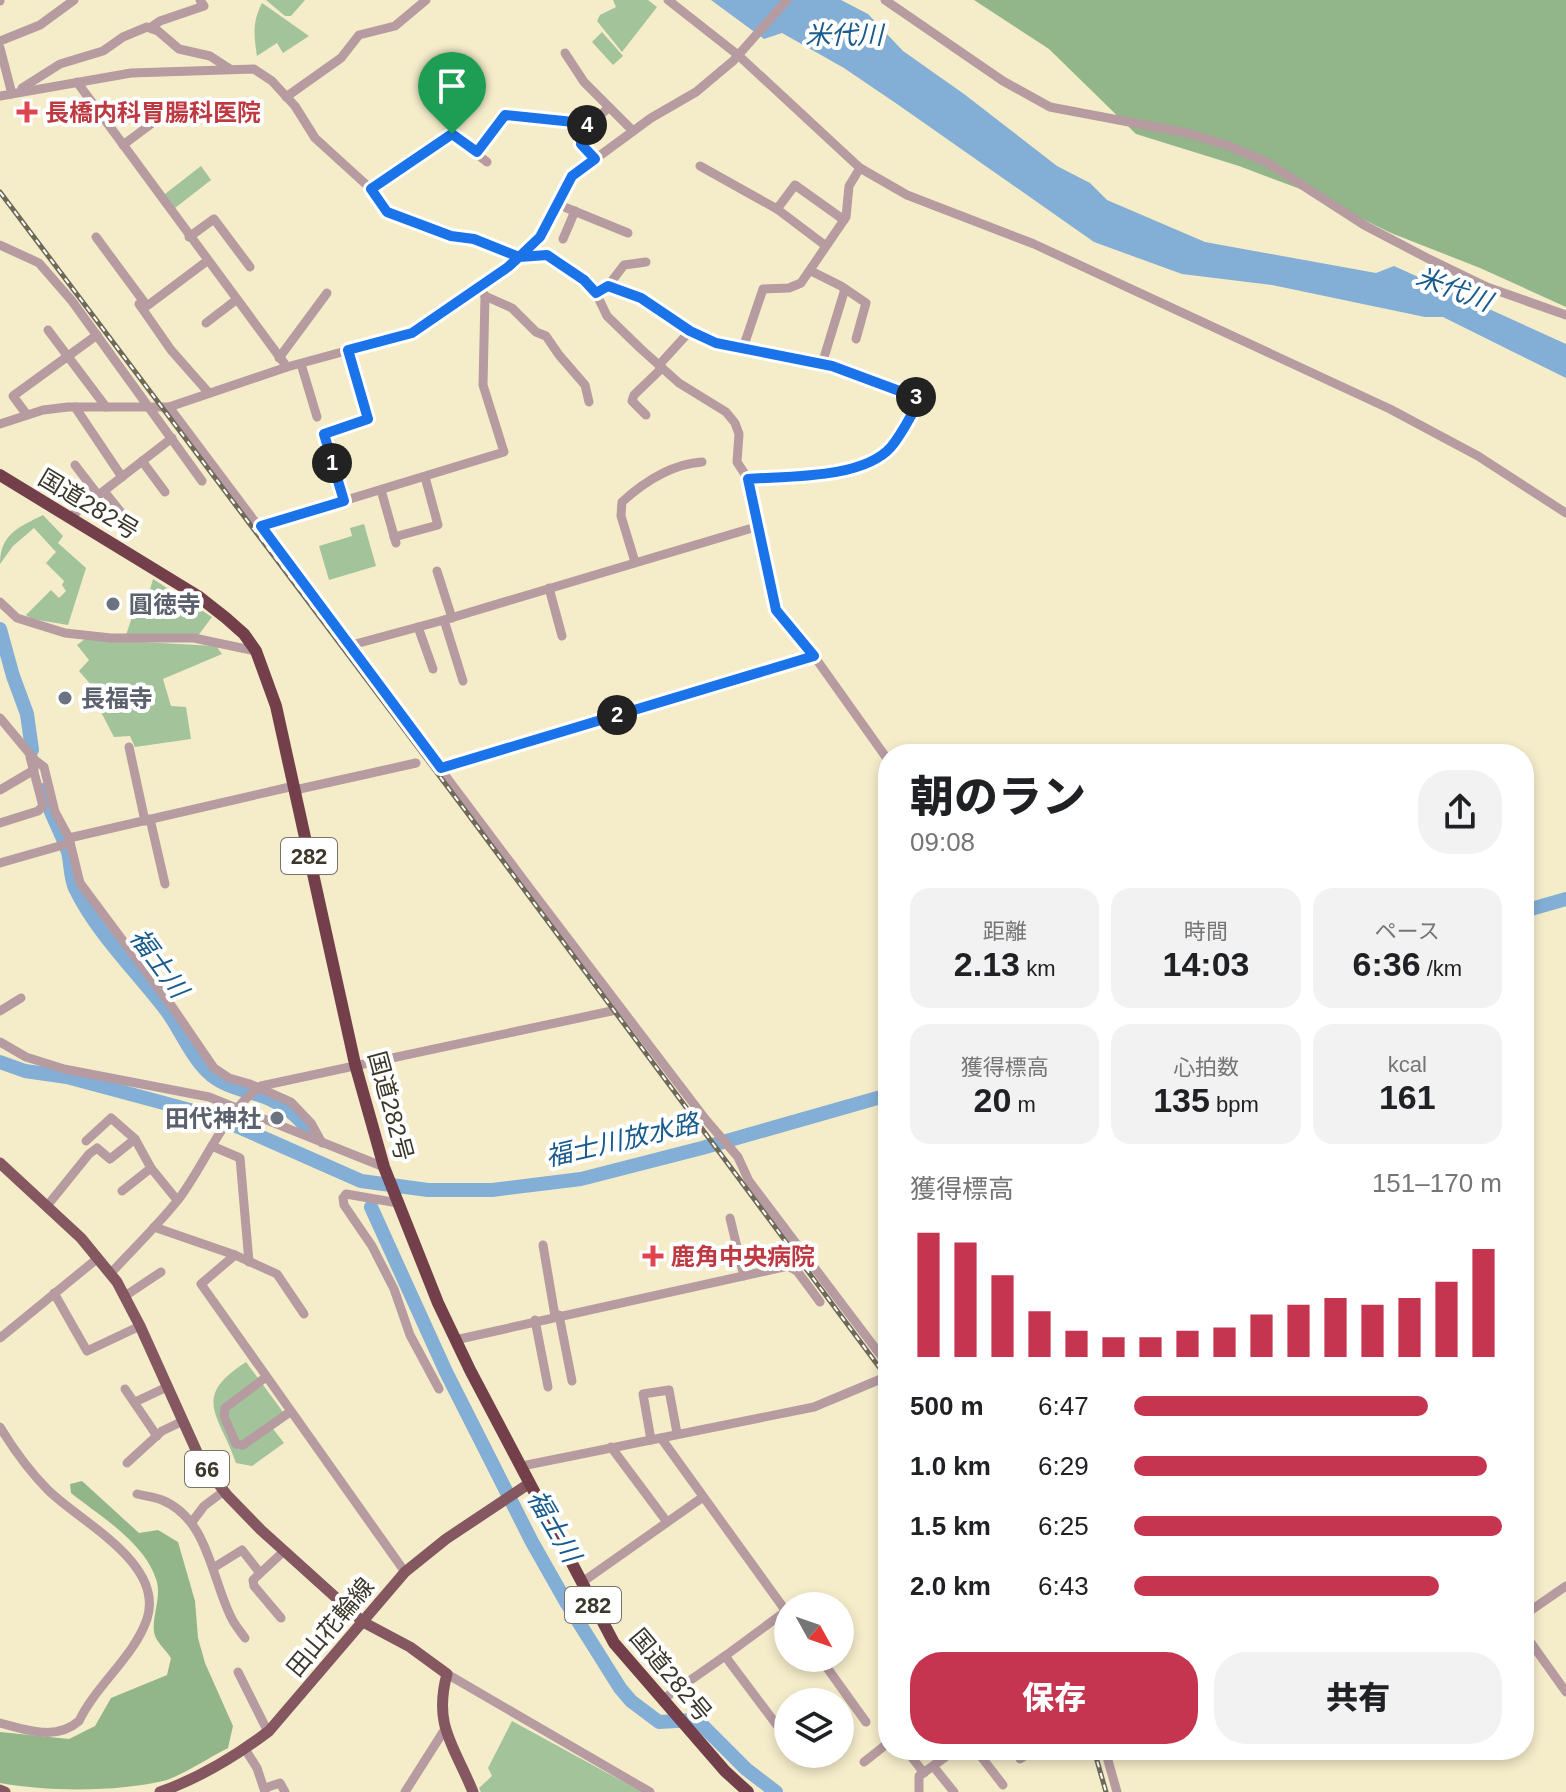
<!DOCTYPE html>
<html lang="ja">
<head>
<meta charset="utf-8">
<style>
	:root { --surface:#fff; --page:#f2f2f2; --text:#202124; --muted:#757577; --accent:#c5354f }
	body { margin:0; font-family:Arial,"Noto Sans JP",sans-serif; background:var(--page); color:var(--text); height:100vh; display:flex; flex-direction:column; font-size:30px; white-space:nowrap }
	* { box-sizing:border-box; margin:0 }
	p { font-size:26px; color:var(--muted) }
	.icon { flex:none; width:44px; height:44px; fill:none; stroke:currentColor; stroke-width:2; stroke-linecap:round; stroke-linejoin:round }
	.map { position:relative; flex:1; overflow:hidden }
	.side { position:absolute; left:878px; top:744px; width:656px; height:1016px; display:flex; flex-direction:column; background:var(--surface); border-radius:32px; box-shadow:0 4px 12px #0003 }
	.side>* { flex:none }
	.needle { width:52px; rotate:130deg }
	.controls { position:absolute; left:774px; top:1592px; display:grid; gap:16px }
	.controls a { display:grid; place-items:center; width:80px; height:80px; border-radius:50%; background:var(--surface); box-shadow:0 4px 12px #0003; font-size:40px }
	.pin { position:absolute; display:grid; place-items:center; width:68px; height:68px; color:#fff; margin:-82px -34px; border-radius:50% 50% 50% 0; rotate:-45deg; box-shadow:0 0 8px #0007 }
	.pin .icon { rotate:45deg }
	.km { position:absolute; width:40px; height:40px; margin:-20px; border-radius:50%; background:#222; color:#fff; font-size:22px; line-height:40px; text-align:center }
	.round { display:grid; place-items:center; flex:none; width:84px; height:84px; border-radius:32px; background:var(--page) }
	.head { display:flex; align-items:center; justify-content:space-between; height:136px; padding:0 32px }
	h1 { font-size:44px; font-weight:800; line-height:60px }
	.metrics { display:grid; grid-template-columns:repeat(3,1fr); gap:12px; height:136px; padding:8px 32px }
	.metrics div { display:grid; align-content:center; border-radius:20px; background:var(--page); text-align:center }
	.metrics b { font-size:34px; font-weight:800 }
	.metrics small { font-size:22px; font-weight:400 }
	.metrics p { font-size:22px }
	.chart { height:224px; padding:16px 32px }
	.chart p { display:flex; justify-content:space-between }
	.chart svg { width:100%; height:144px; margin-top:8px; stroke:var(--accent); stroke-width:6 }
	.primary-button { display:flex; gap:16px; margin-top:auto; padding:16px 32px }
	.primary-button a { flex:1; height:92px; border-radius:32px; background:var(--accent); color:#fff; font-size:32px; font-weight:800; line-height:92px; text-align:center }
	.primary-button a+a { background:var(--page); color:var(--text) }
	ul { padding:0 32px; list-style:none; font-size:26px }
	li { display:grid; grid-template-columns:128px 96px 1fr; align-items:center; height:60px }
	li i { height:20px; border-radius:10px; background:var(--accent) }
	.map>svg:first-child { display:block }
</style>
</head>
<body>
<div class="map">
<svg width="1566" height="1792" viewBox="0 0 1566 1792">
	<rect width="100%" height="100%" fill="#f5ecca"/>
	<g fill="#a3c39b">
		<path d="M266 0H305L291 16H285Z"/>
		<path d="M613 0H648L657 7 622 52 597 21 600 15 616 7Z"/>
		<path d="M262 3 309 36 283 53 277 43 257 56C254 36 252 22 262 3Z"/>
		<path d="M602 32 623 56 613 65 592 42Z"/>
		<path d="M201 166 211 180 175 208 165 194Z"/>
		<path d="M43 515 63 536 58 543 86 568 68 625 32 619 26 615 51 590 59 598 66 591 62 585 64 581 46 563 56 552 34 528 13 546 0 564C0 534 19 527 43 515Z"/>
		<path d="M364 524 376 566 329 580 319 546 352 536 350 528Z"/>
		<path d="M153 579 212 617 197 637 126 635 132 617 142 618Z"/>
		<path d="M85 639 216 646 222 654 163 679 171 706 186 707 191 739 135 747 130 736 114 737 90 691 93 687 79 671 89 660 77 645Z"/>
		<path d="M246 1362 283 1412 270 1425 284 1443 252 1466 236 1463C220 1415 190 1398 246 1362Z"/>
		<path d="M512 1721 642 1792H481L479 1788 492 1776 488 1768Z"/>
	</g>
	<g fill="#92b68a">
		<path d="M974 0H1566V307L1480 268 1391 233 1303 190 1239 166 1136 134 1049 49Z"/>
		<path d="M82 1481 139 1533 158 1530 178 1542 195 1601 198 1638 205 1663 233 1726 228 1748C208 1758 188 1772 167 1780 120 1792 49 1792 0 1783V1732L69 1739 95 1726 111 1698 167 1675 171 1658C166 1650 155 1641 154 1632 152 1616 161 1599 157 1582 146 1543 101 1517 71 1493L70 1484Z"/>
	</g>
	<path fill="#83aed5" d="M711 0H841L868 14 903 51 964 94 1057 166 1090 183 1107 200 1205 242 1376 273 1394 266 1566 344V378L1443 317H1425L1272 285 1182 274 1094 242 897 104 844 68 782 33 764 39Z"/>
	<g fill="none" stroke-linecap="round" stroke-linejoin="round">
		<g stroke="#83aed5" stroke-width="14">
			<path d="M0 629 13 676 27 714 32 750"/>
			<path d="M43 790C49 812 61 831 68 852 71 864 70 877 75 888 96 932 137 972 166 1010 181 1030 192 1059 211 1075 226 1087 244 1090 262 1096 281 1103 298 1116 310 1132"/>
			<path d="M1524 911 1566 899"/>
			<path d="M0 1062 25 1071 67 1077 216 1117 361 1181 428 1190H492L581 1179 702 1148 888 1095"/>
			<path d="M371 1207 446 1372 532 1542 566 1602 620 1688 631 1701 659 1722 694 1720 699 1722 746 1769 776 1792"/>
		</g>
		<g stroke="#b69ba0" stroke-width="9">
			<path d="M668 0 738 55 860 168 907 195 1034 244 1390 409 1478 456 1566 513"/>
			<path d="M885 0 1003 81 1050 107 1187 133 1229 146 1268 163 1364 225 1427 258 1487 287 1566 315"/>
			<path d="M0 1V0"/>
			<path d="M150 28 160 21 204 6 200 0"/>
			<path d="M0 41 40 25 74 0"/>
			<path d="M0 48 12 94"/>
			<path d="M565 53 584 82 633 131"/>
			<path d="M77 82 287 367"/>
			<path d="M21 92 22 88 60 64 103 51 123 37 147 27 158 31 179 49 210 56 230 69"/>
			<path d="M0 96 131 73 254 69 272 81 295 106 315 138 371 189 387 212 412 223 451 236 474 239 519 257 547 255 584 280 596 293 608 286 624 265 646 262"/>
			<path d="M286 97 341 58 359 35 395 26 426 0"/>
			<path d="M593 124 581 144 595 159"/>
			<path d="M123 145 151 124"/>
			<path d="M477 152 505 115 590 125 608 108"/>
			<path d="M700 166 777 209 826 246"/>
			<path d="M371 189 452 134 487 162"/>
			<path d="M557 204 628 233"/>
			<path d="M777 209 795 185 844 220"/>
			<path d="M96 237 147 306 207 261"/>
			<path d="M189 237 214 219 250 267"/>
			<path d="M563 239 575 211"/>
			<path d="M0 245 39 263 72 301 202 481"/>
			<path d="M811 271 841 286 866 303 856 339"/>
			<path d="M608 286 641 298 690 331 716 343 832 366 921 399C911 414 903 433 891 447 863 479 788 476 748 479"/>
			<path d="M596 293 607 316 641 349 679 383 726 412 735 423 739 434 737 462 748 479 776 610 814 656 888 760"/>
			<path d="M485 296 512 308 536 332 546 336 559 355 585 385 589 402"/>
			<path d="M139 304 171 350 208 392"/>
			<path d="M206 323 236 300"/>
			<path d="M48 330 106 407"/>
			<path d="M743 348 763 289 789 288 801 283 846 217 849 186 860 168"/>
			<path d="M279 358 327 293"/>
			<path d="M301 364 317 417"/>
			<path d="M822 364 845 289"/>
			<path d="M659 365 690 331"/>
			<path d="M75 407 122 477"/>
			<path d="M169 407 531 890 706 1120 738 1157 749 1181 888 1365"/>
			<path d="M27 415 13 396 97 335"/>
			<path d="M646 415 632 401 634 395 662 368"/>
			<path d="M0 424 43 410 68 407H169L287 367 412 333 508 267 540 237 572 176 651 118 696 92 733 61 787 0"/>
			<path d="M142 461 165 492"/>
			<path d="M75 465 98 495"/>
			<path d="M381 490 396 543"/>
			<path d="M104 491 127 520"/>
			<path d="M344 501 324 434 368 419 348 350"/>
			<path d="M69 518 172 438"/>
			<path d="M261 526 504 452 483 385 485 296 479 285"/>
			<path d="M394 537 438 525 425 477"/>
			<path d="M635 562 621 516 622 502C644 482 672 464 702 462"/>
			<path d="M437 571 452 618"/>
			<path d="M549 588 562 636"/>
			<path d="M0 602 17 618 65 633 111 638H194L256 651"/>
			<path d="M444 620 463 681"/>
			<path d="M418 627 433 669"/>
			<path d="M348 646 444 620 759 526"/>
			<path d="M0 718 35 760 44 767 55 812 69 838 80 883 173 1008 214 1068 229 1078 250 1084 291 1102 311 1123 322 1143"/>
			<path d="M129 747 145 821"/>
			<path d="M441 768 814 656"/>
			<path d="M0 790 34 770"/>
			<path d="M295 790 416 763"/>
			<path d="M150 819 165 884"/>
			<path d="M0 823 38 811 43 806 30 757"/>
			<path d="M69 838 294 786"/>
			<path d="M0 863 70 843"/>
			<path d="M0 1011 21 998"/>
			<path d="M0 1042 26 1057 64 1069 209 1097 384 1167"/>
			<path d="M86 1141 111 1118 135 1139 151 1168 177 1200"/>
			<path d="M212 1146 240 1158 249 1262"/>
			<path d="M122 1191 151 1168"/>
			<path d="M398 1203 346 1194 343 1198 344 1205 372 1246 394 1289 410 1335 439 1389"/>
			<path d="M47 1206 89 1154 97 1148 110 1159 135 1139"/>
			<path d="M730 1218 744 1276"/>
			<path d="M154 1227 235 1255 277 1274 304 1314"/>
			<path d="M543 1245 555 1316"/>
			<path d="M235 1255 201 1284 405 1572"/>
			<path d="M111 1273C133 1249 157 1226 178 1200 204 1166 226 1109 261 1086L621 1009"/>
			<path d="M54 1293 87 1351 140 1326"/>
			<path d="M125 1296 161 1272"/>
			<path d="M559 1315 572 1381"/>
			<path d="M535 1320 548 1387"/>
			<path d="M0 1338 98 1258"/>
			<path d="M455 1340 788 1266 797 1271 820 1302"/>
			<path d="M266 1377 225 1408 224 1416 236 1444 243 1445 290 1412"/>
			<path d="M125 1389 157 1436"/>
			<path d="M135 1402 167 1387"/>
			<path d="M0 1427C14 1450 29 1471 48 1490 80 1522 165 1563 147 1619 134 1657 96 1685 79 1721 56 1741 27 1730 0 1723"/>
			<path d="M661 1438 788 1614"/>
			<path d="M651 1440 643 1394 669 1390 677 1433"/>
			<path d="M611 1447 667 1522"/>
			<path d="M127 1463 162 1431 183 1421"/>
			<path d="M522 1466 814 1407 888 1376"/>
			<path d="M137 1494C145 1496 154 1497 162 1500 208 1519 211 1577 231 1617 234 1624 240 1631 245 1638"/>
			<path d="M192 1522 204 1506 224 1491"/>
			<path d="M213 1568 242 1550 260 1573"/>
			<path d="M581 1583 703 1497"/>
			<path d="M1524 1615 1566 1586"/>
			<path d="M281 1618 254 1586 253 1580 284 1551"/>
			<path d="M1524 1633 1566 1692"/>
			<path d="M725 1656 786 1611"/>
			<path d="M820 1658 866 1722"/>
			<path d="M238 1672 268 1732"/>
			<path d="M447 1674 650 1792"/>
			<path d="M662 1700 725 1656 788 1740"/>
			<path d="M245 1749 257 1768 265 1792"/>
			<path d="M906 1750 924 1773"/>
			<path d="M976 1750 1003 1785"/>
			<path d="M1105 1750 1117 1792"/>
			<path d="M1020 1759 1033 1750"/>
			<path d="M864 1762 888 1743"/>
			<path d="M933 1766 954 1792"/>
			<path d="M265 1788 280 1783 285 1792"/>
			<path d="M405 1792 445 1729"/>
			<path d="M919 1792V1776L955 1750"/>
		</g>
		<g stroke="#855761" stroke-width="11">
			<path d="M0 1163 81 1238 117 1282 140 1326 201 1461 227 1495 261 1530 363 1622 410 1647 447 1674C433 1726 454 1745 473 1792"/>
			<path d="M0 1790 5 1792"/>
			<path d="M160 1792C200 1778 236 1756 269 1731L405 1572 446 1539 530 1483"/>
		</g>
		<path stroke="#733f4b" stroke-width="12" d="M0 475 198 596 226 618 244 634 256 651 276 706 355 1064 384 1167 438 1303 470 1370 614 1643 725 1771 748 1792"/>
		<defs>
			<g id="rail">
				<path d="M0 192 462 806 888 1379"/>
				<path d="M1094 1750 1106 1792"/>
			</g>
		</defs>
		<use href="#rail" stroke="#6f6957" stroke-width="5"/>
		<use href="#rail" stroke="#fff" stroke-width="2" stroke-dasharray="6" stroke-linecap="butt"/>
	</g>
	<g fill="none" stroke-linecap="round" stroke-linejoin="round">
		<defs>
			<path id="route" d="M452 134 371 189 387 212 451 236 474 239 519 257 508 267 412 333 348 350 368 419 324 434 344 501 261 526 441 768 814 656 776 610 748 479C788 476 863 479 891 447 903 433 911 414 921 399L832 366 716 343 690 331 641 298 608 286 596 293 584 280 547 255 519 257 540 237 572 176 595 159 581 144 593 124 505 115 477 152 452 134"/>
		</defs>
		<use href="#route" stroke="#fff" stroke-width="16"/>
		<use href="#route" stroke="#1a73e8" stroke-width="10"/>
	</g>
	<g fill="#e0444e" stroke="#fff" stroke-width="3">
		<path d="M23 100h8v8h8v8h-8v8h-8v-8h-8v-8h8z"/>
		<path d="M649 1244h8v8h8v8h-8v8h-8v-8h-8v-8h8z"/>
	</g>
	<g fill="#6b7280" stroke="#fff" stroke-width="3">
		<circle cx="113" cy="604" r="8"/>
		<circle cx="65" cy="698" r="8"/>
		<circle cx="277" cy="1118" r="8"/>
	</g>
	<g text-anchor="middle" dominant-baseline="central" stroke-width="8" stroke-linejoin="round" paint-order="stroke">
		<g fill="#fff" stroke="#76736a" stroke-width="2">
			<rect x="281" y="838" width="56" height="36" rx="6"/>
			<rect x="185" y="1451" width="44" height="36" rx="6"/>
			<rect x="565" y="1587" width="56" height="36" rx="6"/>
		</g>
		<g font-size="22" font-weight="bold" fill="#3b372a">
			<text x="309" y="856">282</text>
			<text x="207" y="1469">66</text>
			<text x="593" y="1605">282</text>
		</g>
		<g font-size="24" font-weight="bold" fill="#be3a42" stroke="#fff" text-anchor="start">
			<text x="45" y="112">長橋内科胃腸科医院</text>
			<text x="671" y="1256">鹿角中央病院</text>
		</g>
		<g font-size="24" fill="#3b372a" stroke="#fff">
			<text transform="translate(89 504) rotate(31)">国道282号</text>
			<text transform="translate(391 1106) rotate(75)">国道282号</text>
			<text transform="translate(330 1627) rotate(-50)">田山花輪線</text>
			<text transform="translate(671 1675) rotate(50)">国道282号</text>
		</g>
		<g font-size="24" font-weight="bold" fill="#5b616d" stroke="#fff" text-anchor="start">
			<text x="129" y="604">圓徳寺</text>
			<text x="81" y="698">長福寺</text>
			<text x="261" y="1118" text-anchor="end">田代神社</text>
		</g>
		<g font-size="26" font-style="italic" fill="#195b8d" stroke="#fff">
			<text x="844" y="35">米代川</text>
			<text transform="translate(1454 289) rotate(21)">米代川</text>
			<text transform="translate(159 963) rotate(54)">福士川</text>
			<text transform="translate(622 1140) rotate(-13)">福士川放水路</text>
			<text transform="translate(554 1526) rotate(60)">福士川</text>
		</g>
	</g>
</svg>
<div class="controls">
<a><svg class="needle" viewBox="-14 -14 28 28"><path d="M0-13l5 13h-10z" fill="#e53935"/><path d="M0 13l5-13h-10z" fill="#757577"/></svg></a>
<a><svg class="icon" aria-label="layers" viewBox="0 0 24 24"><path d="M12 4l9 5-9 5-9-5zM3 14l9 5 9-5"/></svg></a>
</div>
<div class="pin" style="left:452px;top:134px;background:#1e9e55"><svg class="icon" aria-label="arrive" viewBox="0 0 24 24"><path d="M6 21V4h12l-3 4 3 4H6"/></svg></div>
<b class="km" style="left:332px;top:463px">1</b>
<b class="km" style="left:617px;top:715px">2</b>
<b class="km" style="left:916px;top:397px">3</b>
<b class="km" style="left:587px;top:125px">4</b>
<section class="side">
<div class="head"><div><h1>朝のラン</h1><p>09:08</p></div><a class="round"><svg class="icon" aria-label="share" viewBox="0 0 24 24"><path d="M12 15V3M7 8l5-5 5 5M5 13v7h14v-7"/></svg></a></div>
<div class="metrics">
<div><p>距離</p><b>2.13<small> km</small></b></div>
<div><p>時間</p><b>14:03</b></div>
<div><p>ペース</p><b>6:36<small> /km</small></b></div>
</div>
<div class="metrics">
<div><p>獲得標高</p><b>20<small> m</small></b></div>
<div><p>心拍数</p><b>135<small> bpm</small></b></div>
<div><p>kcal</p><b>161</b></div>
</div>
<div class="chart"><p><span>獲得標高</span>151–170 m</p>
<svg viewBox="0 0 160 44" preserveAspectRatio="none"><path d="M5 44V6M15 44V9M25 44V19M35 44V30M45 44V36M55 44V38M65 44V38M75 44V36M85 44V35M95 44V31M105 44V28M115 44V26M125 44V28M135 44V26M145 44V21M155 44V11"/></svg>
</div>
<ul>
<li><b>500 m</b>6:47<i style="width:80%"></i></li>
<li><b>1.0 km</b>6:29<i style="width:96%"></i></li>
<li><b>1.5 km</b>6:25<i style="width:100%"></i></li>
<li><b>2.0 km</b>6:43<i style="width:83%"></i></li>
</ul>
<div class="primary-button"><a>保存</a><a>共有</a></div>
</section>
</div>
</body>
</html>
